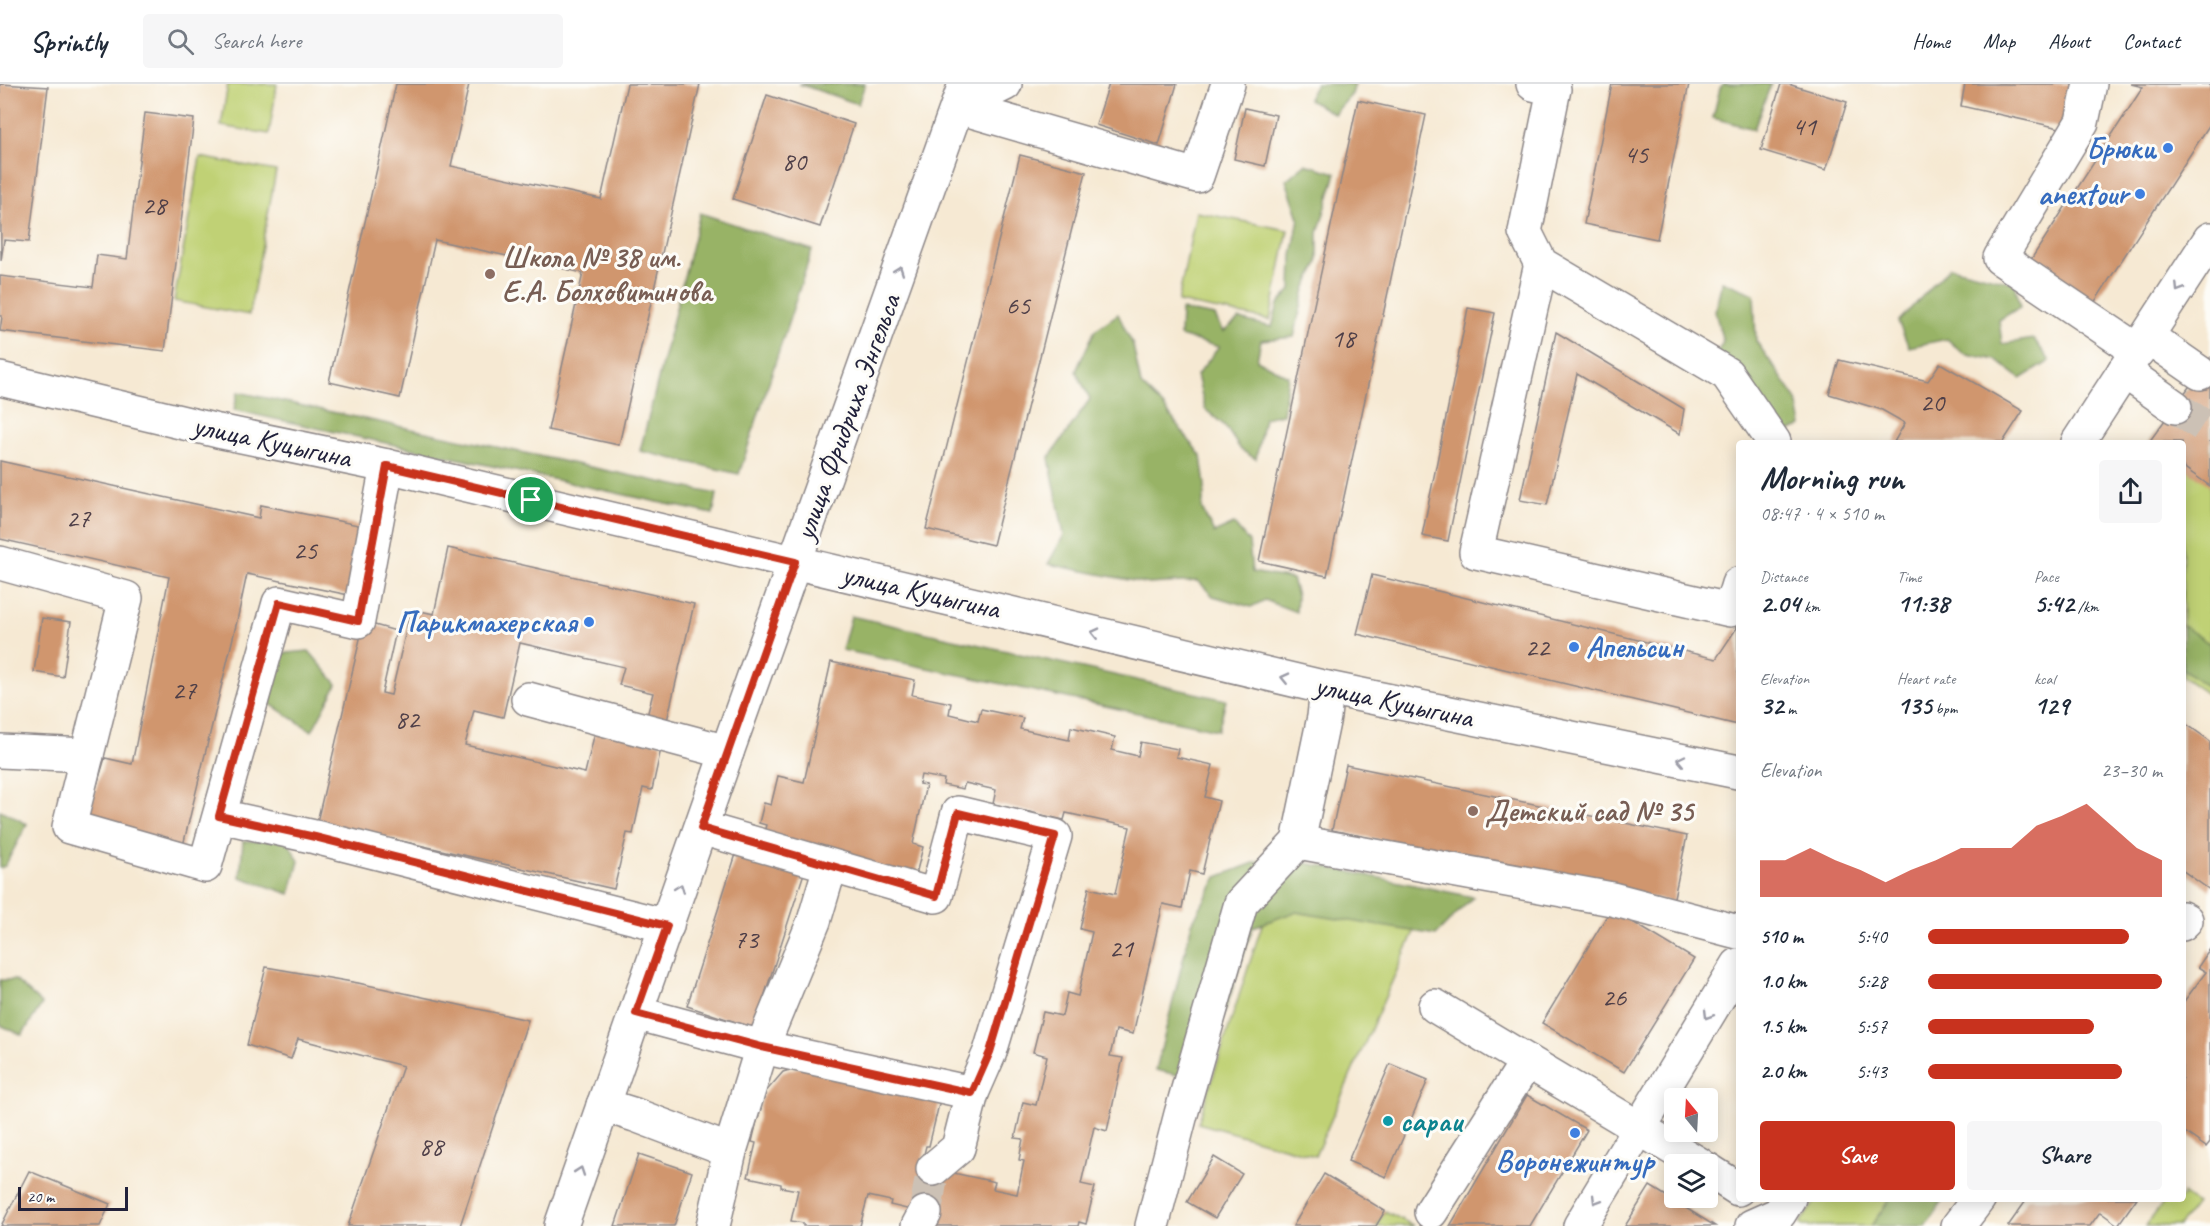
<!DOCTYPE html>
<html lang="en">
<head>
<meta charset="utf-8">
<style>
	:root { --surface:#fff; --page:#f6f6f7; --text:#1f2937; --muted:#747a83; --line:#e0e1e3; --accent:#c8321e }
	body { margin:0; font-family:Caveat,sans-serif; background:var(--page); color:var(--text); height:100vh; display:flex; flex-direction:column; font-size:22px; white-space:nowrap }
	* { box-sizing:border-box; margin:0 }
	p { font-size:20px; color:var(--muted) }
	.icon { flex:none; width:33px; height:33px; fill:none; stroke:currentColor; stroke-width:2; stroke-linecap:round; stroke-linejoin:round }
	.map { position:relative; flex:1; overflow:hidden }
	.drawer { position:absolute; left:1736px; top:356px; width:450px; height:762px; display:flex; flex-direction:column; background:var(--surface); border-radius:6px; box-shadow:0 3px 15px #0003 }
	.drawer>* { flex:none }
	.needle { width:39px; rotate:342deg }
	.tools { position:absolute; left:1664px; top:1004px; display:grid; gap:12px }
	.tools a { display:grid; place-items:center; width:54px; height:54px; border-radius:6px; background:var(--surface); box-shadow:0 3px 15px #0003; font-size:30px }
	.scale { position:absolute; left:18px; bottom:15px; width:110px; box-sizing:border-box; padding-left:6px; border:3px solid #22223b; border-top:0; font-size:16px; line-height:21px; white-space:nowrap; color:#22223b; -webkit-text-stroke:4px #fdfcf7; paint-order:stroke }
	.pin { position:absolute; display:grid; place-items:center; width:51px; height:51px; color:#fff; margin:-26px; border:3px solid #fff; border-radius:50%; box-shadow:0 2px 6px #0007 }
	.round { display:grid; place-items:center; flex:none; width:63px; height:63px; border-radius:6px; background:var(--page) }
	.headline { display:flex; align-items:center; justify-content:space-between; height:102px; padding:0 24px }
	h1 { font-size:33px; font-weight:700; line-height:45px }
	.metrics { display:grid; grid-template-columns:repeat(3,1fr); gap:9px; height:102px; padding:6px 24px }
	.metrics div { display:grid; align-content:center }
	.metrics b { font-size:26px; font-weight:700 }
	.metrics small { font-size:16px; font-weight:400 }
	.metrics p { font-size:16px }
	.chart { height:168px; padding:12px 24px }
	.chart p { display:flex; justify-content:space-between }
	.chart svg { width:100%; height:108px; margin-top:6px; fill:var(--accent); opacity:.7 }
	.action { display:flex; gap:12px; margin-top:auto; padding:12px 24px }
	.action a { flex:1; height:69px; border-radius:6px; background:var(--accent); color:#fff; font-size:24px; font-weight:700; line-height:69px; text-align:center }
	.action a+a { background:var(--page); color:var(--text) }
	ul { padding:0 24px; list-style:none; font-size:20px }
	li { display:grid; grid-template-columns:96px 72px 1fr; align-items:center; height:45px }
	li i { height:15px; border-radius:8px; background:var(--accent) }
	header { display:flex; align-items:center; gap:36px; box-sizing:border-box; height:84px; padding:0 30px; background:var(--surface); border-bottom:2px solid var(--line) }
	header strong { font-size:28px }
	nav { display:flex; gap:33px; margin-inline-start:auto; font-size:21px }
	.search { width:420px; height:54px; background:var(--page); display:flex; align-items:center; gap:15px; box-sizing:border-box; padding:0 21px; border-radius:6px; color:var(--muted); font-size:22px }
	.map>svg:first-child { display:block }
</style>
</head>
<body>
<header>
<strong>Sprintly</strong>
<div class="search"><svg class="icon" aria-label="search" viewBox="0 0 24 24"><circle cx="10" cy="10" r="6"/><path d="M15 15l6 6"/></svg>Search here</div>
<nav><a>Home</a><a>Map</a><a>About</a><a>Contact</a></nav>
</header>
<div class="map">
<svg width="2210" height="1142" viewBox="0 0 2210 1142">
	<rect width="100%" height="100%" fill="#fdfcf7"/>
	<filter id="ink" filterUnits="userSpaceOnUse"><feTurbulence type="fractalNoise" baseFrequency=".0167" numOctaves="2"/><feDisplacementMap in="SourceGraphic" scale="12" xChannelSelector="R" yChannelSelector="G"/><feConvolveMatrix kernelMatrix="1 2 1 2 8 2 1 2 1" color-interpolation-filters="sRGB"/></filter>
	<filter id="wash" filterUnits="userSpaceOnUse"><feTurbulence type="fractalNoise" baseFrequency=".008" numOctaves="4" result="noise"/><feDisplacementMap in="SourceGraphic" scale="24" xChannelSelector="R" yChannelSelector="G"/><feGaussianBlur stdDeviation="1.35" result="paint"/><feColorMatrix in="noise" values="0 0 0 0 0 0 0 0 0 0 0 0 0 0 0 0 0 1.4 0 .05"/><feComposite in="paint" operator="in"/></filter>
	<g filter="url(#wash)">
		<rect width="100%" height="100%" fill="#f6e9d3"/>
		<g fill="#c0d174" stroke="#717a58" stroke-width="1.5">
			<path d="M228 0H277L269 50 221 42Z"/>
			<path d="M200 73 276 87 249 231 174 217Z"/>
			<path d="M1196 128 1288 146 1270 236 1178 218Z"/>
			<path d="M2210 274V612L2183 593 2182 358H2149Z"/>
			<path d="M1278 791 1428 816 1315 1072 1198 1039Z"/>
			<path d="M2183 1110 2196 1120 2179 1142H2146L2166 1115 2182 1114Z"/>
			<path d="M1817 1115H1890L1871 1142H1803L1800 1139Z"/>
			<path d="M1385 1127 1414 1142H1376Z"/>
		</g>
		<g fill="#98b366" stroke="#5d6a50" stroke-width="1.5">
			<path d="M799 0H865L858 20Z"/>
			<path d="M1316 0H1355L1352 10 1334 30 1308 15Z"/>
			<path d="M1723 0H1771L1754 45 1713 34 1720 4Z"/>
			<path d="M1305 80 1336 89 1318 149V179L1305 205 1294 253 1261 256 1257 276 1288 292 1283 330 1264 334 1256 375 1241 366 1225 342 1205 325 1197 291 1219 263 1180 252 1181 226 1215 232 1223 248 1239 235 1272 243 1278 220 1291 206 1292 172 1299 134 1286 96Z"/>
			<path d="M700 129 812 166 739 390 640 367Z"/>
			<path d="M1950 183 2015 199 2020 223 1999 236 2002 260 2034 255 2050 277 2021 295 1996 276 1963 269 1947 255 1909 263 1898 238Z"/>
			<path d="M1722 197 1754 210 1756 257 1797 316 1802 342 1784 350 1717 268 1723 258 1715 227Z"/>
			<path d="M1118 230 1133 261 1141 301 1163 322 1201 372 1205 402 1202 425 1214 449 1234 440 1249 458 1252 488 1292 495 1297 512 1296 528 1265 516 1251 523 1213 512 1198 497 1149 500 1048 480 1064 451 1049 374 1090 315 1076 287 1095 246Z"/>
			<path d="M238 308 717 410 713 430 234 326Z"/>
			<path d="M851 532 1226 616 1218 646 842 566Z"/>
			<path d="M2182 541 2210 560V605L2183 585Z"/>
			<path d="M309 567 337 600 312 647 262 615 276 570Z"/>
			<path d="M0 726 27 740 5 782 0 784Z"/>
			<path d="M287 756 299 777 290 810 240 793 243 757Z"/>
			<path d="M1272 772 1473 813 1436 851 1295 828 1253 843 1208 979 1181 992 1156 986 1192 839 1217 793Z"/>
			<path d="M0 896H15L42 920 22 951 0 941Z"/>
			<path d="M1890 1115V1114L1944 1115 1925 1142H1871Z"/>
		</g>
		<g id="blocks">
			<g fill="#d0966e">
				<path d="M0 0 48 3 29 158 4 156 1 177Z"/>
				<path d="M396 0H469L451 82 601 115 627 0H700L619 361 548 346 583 189 435 156 400 314 329 298Z"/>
				<path d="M1109 0H1177L1159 61 1096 41Z"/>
				<path d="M1612 0H1689L1657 155 1584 140Z"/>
				<path d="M1781 0H1788L1847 18 1826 86 1761 66Z"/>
				<path d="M1965 0H2073L2064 45 1961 22Z"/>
				<path d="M2131 0H2210V40L2094 219 2030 177 2143 3Z"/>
				<path d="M767 11 854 40 820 143 733 115Z"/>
				<path d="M1358 16 1426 31 1327 492 1259 477Z"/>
				<path d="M1245 24 1276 31 1265 82 1234 75Z"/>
				<path d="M145 29 194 35 165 267 0 247 2 232H0V192L93 203 97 171 127 175Z"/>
				<path d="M1020 71 1086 88 993 461 926 445Z"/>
				<path d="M1468 224 1495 229 1448 457 1422 452Z"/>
				<path d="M1556 248 1684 325 1680 350 1577 290 1547 421 1520 416Z"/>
				<path d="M2210 274V402L2182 382V358H2149Z"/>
				<path d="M1839 276 1928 297 1940 279 2023 327 2003 358H1894L1905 339 1882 326 1829 310Z"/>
				<path d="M0 377 259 434 261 421 363 442 349 511 247 490 237 537 182 766 87 734 105 674 132 680 169 493 0 455Z"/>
				<path d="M448 464 694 520 666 641 646 636 653 609 619 601 624 583 520 559 503 633 474 626 465 661 585 689 596 644 662 660 652 706 643 704 633 750 627 749 614 805 317 738 364 538 396 547 382 609 391 611 411 525 434 530Z"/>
				<path d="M1372 491 1716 575 1738 542V641L1357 550Z"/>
				<path d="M42 534 71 538 63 593 34 588Z"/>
				<path d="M831 578 915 596 912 611 951 619 949 630 978 637 981 625 1023 634 1020 645 1069 656 1071 643 1115 653 1112 666 1138 672 1141 658 1178 665 1176 673 1213 681 1205 713 1219 717 1202 790 1190 787 1182 824 1163 820 1133 950 1116 946 1110 972 1123 974 1107 1047 1094 1043 1081 1100 1095 1103 1086 1140 1079 1138 1078 1142H934L936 1132 890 1121 891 1117 868 1112 860 1142H803V1139L791 1137 798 1106 781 1103V1100L748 1093 756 1059 752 1058 763 1011 783 988 809 980 940 1016 929 1062H926L921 1082 995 1098 993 1105 1017 1110 1024 1077 1019 1076 1023 1055 1015 1054 1023 1018 1036 1021 1047 972 1033 968 1043 928 1062 932 1067 909 1078 912 1092 848 1080 845 1089 804 1115 810 1130 743 1066 729 1064 736 993 720 996 706 965 699 963 705 943 701 944 695 921 691 919 700 926 701 913 760 923 763 915 794 763 754 766 741 759 739 764 719 771 721 778 692 804 698Z"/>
				<path d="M2182 637 2210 657V806L2182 786Z"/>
				<path d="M1346 681 1687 752 1673 818 1332 746Z"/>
				<path d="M737 767 804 789 754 944 687 922Z"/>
				<path d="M1611 825 1694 875 1624 988 1542 939Z"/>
				<path d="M2210 865V1058L2206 1063 2182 1046V920L2206 888 2198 883Z"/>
				<path d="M266 883 358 899 528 936 460 1142H348L403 982 298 955 291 975 247 961Z"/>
				<path d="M1390 980 1428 996 1386 1093 1348 1077Z"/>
				<path d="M1527 1011 1587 1046 1530 1142H1450Z"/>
				<path d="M639 1070 692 1088 674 1142H615Z"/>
				<path d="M1214 1073 1242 1090 1215 1134 1187 1118Z"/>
				<path d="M29 1087 110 1120 100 1142H1Z"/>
				<path d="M1324 1090 1385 1127 1376 1142H1293Z"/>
				<path d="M1650 1102 1715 1142H1625Z"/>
				<path d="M2028 1114H2137L2118 1141 2100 1128 2090 1142H2008Z"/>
			</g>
		</g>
	</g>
	<g filter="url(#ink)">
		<use href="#blocks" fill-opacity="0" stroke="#8c8687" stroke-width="1.5"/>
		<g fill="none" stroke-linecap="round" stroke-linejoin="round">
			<g stroke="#ccc1b5" stroke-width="33" stroke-dasharray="33 16" stroke-linecap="butt">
				<path d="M2175 323 2210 346"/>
				<path d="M925 1129 933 1085"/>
			</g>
			<defs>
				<g id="minor">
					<path d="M1533 0 1554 5 1525 148 1541 180 1727 290 1774 358"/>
					<path d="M2090 0 2082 38 2000 174 2138 267"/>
					<path d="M958 23 1197 92 1228 0"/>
					<path d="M958 23 1005 0"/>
					<path d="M1541 180 1476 468 1730 526 1738 500"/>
					<path d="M2148 253 2200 289"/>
					<path d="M2124 287 2175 323"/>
					<path d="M0 295 218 347 387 382 1327 604 1738 688"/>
					<path d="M2078 358 2210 155"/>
					<path d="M0 479 126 514 69 743 205 782 279 519 358 537 387 382"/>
					<path d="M528 615 727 668"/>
					<path d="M0 667 87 671"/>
					<path d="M220 732 315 753 667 842"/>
					<path d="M1298 758 1612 815 1738 848"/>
					<path d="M2182 834 2186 836 2182 840"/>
					<path d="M1435 922 1699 1080"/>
					<path d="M636 929 762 963 972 1009 990 968 1055 752 958 729 936 812 701 744"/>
					<path d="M603 1021 635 1031 730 1067"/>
					<path d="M933 1085 958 1064 972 1009"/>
					<path d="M1707 1085 1738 1105"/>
					<path d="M1431 1128 1527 977"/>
					<path d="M561 1142 727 668 965 0"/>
					<path d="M713 1142 730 1067 762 963 814 837 830 783"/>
					<path d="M918 1142 925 1129"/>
					<path d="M1152 1142 1181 1030 1241 819 1298 758 1324 633 1327 604"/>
					<path d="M1580 1142 1738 881"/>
					<path d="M1752 1142 1779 1130 1789 1114"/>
					<path d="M1958 1142 1979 1114"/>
				</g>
			</defs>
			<use href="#minor" stroke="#8c8687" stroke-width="36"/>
			<use href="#minor" stroke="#fff" stroke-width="33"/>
		</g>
		<defs><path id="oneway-chevron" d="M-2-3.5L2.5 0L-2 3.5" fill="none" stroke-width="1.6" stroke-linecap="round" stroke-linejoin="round" transform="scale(1.5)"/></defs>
		<g stroke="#9c9ca7">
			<use href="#oneway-chevron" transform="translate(899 186) rotate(-70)"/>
			<use href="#oneway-chevron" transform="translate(2179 204) rotate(122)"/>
			<use href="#oneway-chevron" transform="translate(1095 549) rotate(-167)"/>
			<use href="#oneway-chevron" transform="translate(1285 594) rotate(-167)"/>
			<use href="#oneway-chevron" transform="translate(1681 676) rotate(-168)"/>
			<use href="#oneway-chevron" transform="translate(680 804) rotate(-70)"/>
			<use href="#oneway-chevron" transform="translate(1708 931) rotate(121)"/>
			<use href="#oneway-chevron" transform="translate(580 1087) rotate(-71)"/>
			<use href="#oneway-chevron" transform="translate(1596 1116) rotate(121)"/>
		</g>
	</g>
	<g fill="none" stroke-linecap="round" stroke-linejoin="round" filter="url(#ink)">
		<defs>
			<path id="route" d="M387 382 795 478 701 744 936 812 958 729 1055 752 990 968 972 1009 762 963 636 929 667 842 315 753 219 732 279 519 358 537Z"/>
		</defs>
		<use href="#route" stroke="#fff" stroke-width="12"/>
		<use href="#route" stroke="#c8321e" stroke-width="8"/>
	</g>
	<g fill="#3f7fe0" stroke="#fdfcf7" stroke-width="2">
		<circle cx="2168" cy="64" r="6"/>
		<circle cx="2140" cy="110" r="6"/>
		<circle cx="589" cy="538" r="6"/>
		<circle cx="1574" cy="563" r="6"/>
		<circle cx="1575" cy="1049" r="6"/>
	</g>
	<g fill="#8d6e63" stroke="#fdfcf7" stroke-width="2">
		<circle cx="490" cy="190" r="6"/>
		<circle cx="1473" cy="727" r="6"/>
	</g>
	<circle fill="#0f9aa8" stroke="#fdfcf7" stroke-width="2" cx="1388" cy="1037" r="6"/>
	<g text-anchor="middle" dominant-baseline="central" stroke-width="6" stroke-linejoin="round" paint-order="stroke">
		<g font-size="27" fill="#4e3f48">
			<text x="1804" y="42">41</text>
			<text x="1636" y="70">45</text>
			<text x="794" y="77">80</text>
			<text x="154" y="121">28</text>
			<text x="1018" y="221">65</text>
			<text x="1343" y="254">18</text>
			<text x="1932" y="318">20</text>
			<text x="78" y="434">27</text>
			<text x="305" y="466">25</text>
			<text x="1537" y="563">22</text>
			<text x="184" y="606">27</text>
			<text x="407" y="635">82</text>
			<text x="746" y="855">73</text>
			<text x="1121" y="864">21</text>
			<text x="1614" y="913">26</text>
			<text x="431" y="1062">88</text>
		</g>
		<g font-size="30" font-weight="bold" fill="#366cbe" stroke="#fdfcf7" text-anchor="end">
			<text x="2156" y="64">Брюки</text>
			<text x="2128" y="110">anextour</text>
			<text x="577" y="538">Парикмахерская</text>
			<text x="1586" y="563" text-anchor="start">Апельсин</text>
			<text x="1575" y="1077" text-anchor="middle">Воронежинтур</text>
		</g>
		<g font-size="30" font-weight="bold" fill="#785e54" stroke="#fdfcf7" text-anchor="start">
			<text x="502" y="173">Школа № 38 им.<tspan x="502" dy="34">Е.А. Болховитинова</tspan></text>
			<text x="1485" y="727">Детский сад № 35</text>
		</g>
		<g font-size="30" fill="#22223b" stroke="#fdfcf7">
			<text transform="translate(847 333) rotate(-70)">улица Фридриха Энгельса</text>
			<text transform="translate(272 357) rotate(12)">улица Куцыгина</text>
			<text transform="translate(921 507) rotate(13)">улица Куцыгина</text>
			<text transform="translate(1394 617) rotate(12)">улица Куцыгина</text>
		</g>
		<g font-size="30" font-weight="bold" fill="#0d838f" stroke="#fdfcf7" text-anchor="start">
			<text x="1400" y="1037">сараи</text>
		</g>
	</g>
</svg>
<div class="tools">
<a><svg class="needle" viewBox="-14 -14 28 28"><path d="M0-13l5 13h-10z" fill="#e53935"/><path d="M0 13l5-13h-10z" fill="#747a83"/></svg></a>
<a><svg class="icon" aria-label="layers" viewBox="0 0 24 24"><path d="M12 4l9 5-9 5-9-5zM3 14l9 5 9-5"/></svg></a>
</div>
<div class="scale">20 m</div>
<div class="pin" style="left:531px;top:416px;background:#1e9e55"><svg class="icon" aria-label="arrive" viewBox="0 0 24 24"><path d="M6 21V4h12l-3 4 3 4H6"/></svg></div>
<section class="drawer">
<div class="headline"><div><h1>Morning run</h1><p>08:47 · 4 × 510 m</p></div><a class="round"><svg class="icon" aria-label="share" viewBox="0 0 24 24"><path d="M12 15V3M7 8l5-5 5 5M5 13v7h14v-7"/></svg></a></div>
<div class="metrics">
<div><p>Distance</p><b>2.04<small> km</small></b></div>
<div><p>Time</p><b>11:38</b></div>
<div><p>Pace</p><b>5:42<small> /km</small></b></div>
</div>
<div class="metrics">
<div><p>Elevation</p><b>32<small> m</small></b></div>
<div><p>Heart rate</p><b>135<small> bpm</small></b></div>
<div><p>kcal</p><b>129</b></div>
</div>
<div class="chart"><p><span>Elevation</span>23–30 m</p>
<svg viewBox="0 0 160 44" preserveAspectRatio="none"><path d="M0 44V29L10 29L20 24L30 29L40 33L50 38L60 33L70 29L80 24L90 24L100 24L110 15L120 11L130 6L140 15L150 24L160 29V44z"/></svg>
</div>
<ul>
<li><b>510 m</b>5:40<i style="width:86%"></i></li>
<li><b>1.0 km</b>5:28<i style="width:100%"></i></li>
<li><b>1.5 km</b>5:57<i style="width:71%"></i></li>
<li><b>2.0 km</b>5:43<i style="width:83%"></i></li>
</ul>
<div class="action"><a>Save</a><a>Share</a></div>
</section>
</div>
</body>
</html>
